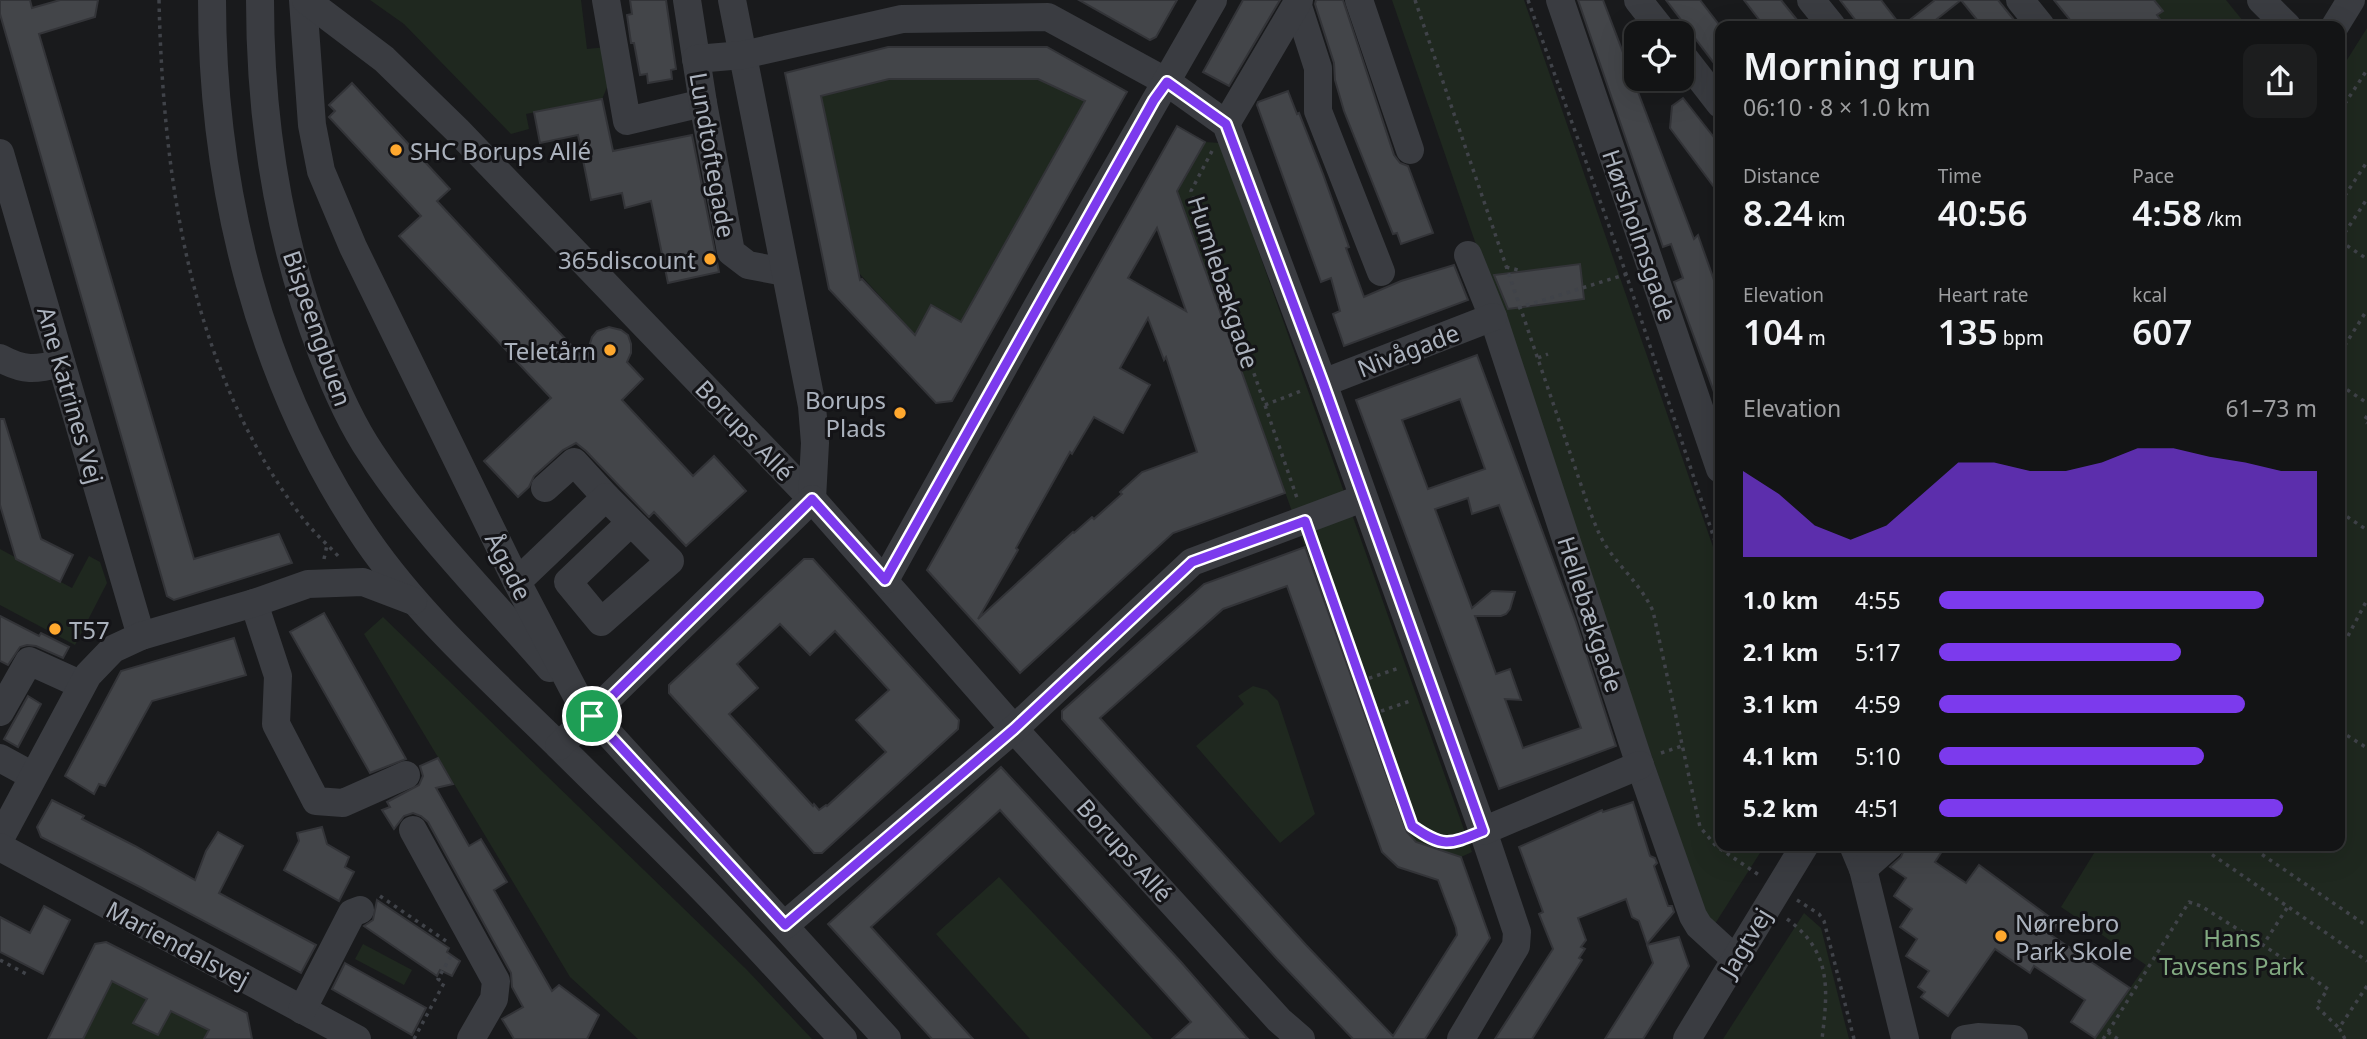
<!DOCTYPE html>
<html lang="en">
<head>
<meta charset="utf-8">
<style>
	:root { --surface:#131415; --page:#1c1d1e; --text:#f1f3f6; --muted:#9d9ea0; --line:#323334; --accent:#7c3aed }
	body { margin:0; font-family:"Noto Sans",sans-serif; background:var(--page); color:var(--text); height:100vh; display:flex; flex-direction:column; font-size:26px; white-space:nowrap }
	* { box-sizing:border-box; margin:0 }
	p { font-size:23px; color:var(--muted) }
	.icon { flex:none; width:38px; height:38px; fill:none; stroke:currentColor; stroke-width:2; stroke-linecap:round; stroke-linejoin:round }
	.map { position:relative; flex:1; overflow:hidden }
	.drawer { position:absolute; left:1715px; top:21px; width:630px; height:830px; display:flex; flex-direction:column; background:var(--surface); border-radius:14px; box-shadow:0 7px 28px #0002,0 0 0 2px var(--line) }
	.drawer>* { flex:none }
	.fabs { position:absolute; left:1624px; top:21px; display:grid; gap:14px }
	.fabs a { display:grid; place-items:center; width:70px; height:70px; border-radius:14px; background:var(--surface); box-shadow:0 7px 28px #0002,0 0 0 2px var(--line); font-size:35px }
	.pin { position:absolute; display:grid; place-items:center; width:60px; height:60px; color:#fff; margin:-30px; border:4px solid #fff; border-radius:50%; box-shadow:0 2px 7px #0007 }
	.round { display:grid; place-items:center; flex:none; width:74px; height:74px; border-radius:14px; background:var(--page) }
	.head { display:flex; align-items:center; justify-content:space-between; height:119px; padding:0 28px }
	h1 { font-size:38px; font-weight:600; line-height:52px }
	.stats { display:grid; grid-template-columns:repeat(3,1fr); gap:10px; height:119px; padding:7px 28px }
	.stats div { display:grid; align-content:center }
	.stats b { font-size:35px; font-weight:600 }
	.stats small { font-size:19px; font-weight:400 }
	.stats p { font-size:19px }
	.chart { height:196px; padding:14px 28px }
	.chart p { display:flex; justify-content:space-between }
	.chart svg { width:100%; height:126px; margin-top:7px; fill:var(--accent); opacity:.7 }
	ul { padding:0 28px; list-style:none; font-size:23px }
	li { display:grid; grid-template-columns:112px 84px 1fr; align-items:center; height:52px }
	li i { height:18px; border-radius:9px; background:var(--accent) }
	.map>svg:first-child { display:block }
</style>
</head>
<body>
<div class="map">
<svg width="2367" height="1039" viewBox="0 0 2367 1039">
	<rect width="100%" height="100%" fill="#191a1c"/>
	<g fill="#1f281f">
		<path d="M370 0H581L587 49 607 47 612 76 602 99 526 114 529 129 511 134 404 24Z"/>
		<path d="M1392 0H1524L1720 567V845H1765L1713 927 1708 920Z"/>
		<path d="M2119 0H2226L2247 26H2139Z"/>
		<path d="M2367 28V1039H2095L2146 965 2061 907 2099 845H2340V71Z"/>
		<path d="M889 79H1038L1085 101 942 357H935L859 273 821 96Z"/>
		<path d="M1205 142 1220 143 1472 852 1461 857 1416 842 1407 832 1177 191Z"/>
		<path d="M0 549 72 588 89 556 100 562 107 583 75 645 0 605Z"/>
		<path d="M383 617 747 970 812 1039H638L570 977 364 634Z"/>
		<path d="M1253 686 1267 690 1278 701 1315 814 1280 843 1196 746 1244 704 1238 696Z"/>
		<path d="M999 877 1153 1039H1030L936 934Z"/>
		<path d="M1804 913 1821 928 1849 1039H1723Z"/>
		<path d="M363 944 412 970 404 985 355 959Z"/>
		<path d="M112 981 209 1030 204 1039H83Z"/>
	</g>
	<g fill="#434549" stroke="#333438" stroke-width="2" fill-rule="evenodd">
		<path d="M0 0H30L32 8 60 0H98L95 17 39 34 194 559 279 534 292 563 174 600 167 596 0 14Z"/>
		<path d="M630 0H666L676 69 671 70 672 79 648 83 647 74 640 75 634 43H631L627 15 632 14Z"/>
		<path d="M1079 0H1177L1156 37 1150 40Z"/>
		<path d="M1243 0H1280L1229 86 1203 72Z"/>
		<path d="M1316 0H1343L1394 155 1400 163 1408 166 1433 233 1401 244 1397 233 1393 234 1344 111 1335 80 1334 63 1315 4Z"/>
		<path d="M1578 0H1603L1694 239 1698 235 1720 297V403H1718L1674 282 1683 278 1671 244 1663 247Z"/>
		<path d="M1666 0H1700L1720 26V71Z"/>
		<path d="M1744 0H1781L1802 26H1764Z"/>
		<path d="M1840 0H1881L1901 26H1860Z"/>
		<path d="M1935 0H1998L2019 26H1982L1961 0 1928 26H1902Z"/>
		<path d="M2054 0H2154L2163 11 2157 15 2165 26H2075Z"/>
		<path d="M888 47H1047L1127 92 952 401 936 403 829 289 785 73ZM889 79H1038L1085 101 961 322 931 305 915 335 862 279 860 280 821 96Z"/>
		<path d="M352 83 450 189 437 201 585 360 592 337 597 331 609 327 621 330 628 335 631 344V353L627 362 643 379 622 400 693 476 714 456 746 491 686 546 654 512 649 517 586 451 576 443 563 450 534 476 529 487 518 497 484 461 551 398 399 236 421 216 329 117 335 111 329 105Z"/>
		<path d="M1288 91 1297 114 1299 113 1323 174 1349 247 1346 248 1364 297 1401 281 1454 265 1468 300 1344 346 1333 314 1340 311 1331 278 1321 282 1257 105 1258 102Z"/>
		<path d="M1683 98 1720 145V195L1670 128 1672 106Z"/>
		<path d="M602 99 613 151 692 135 719 272 668 283 651 201 625 208 622 193 591 200 578 135 540 143 534 112Z"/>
		<path d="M1177 126 1205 142 1177 191 1285 493 1173 533 1020 673 927 570ZM1157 228 1186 311 1128 278ZM1148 318 1164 360 1166 357 1197 452 1142 472 1120 492 1122 494 1094 519 1092 517 1074 533 1073 532 978 619 1018 550 1016 548 1070 452 1072 454 1094 417 1123 433 1150 385 1120 368Z"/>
		<path d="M1580 264 1584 299 1508 309 1494 275Z"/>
		<path d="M1477 355 1576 622 1616 746 1499 789 1356 400ZM1460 399 1485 469 1428 489 1402 420ZM1468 498 1472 514 1499 505 1581 728 1523 748 1505 699 1521 700 1510 669 1496 674 1475 616H1501L1506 614 1510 609 1515 592 1492 591 1472 608 1435 509Z"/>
		<path d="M0 419H4L41 539 73 555 60 582 16 559 0 505Z"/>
		<path d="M1305 547 1407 832 1416 842 1461 857 1490 938 1425 1039H1353L1277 959 1062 719V711L1204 584ZM1287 586 1382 852 1398 867 1438 880 1456 928 1457 935 1393 1036 1306 945 1100 718 1223 609Z"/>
		<path d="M804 559H813L959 720 958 729 822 853H814L669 693V685ZM780 624 810 655 835 631 889 690 856 720 886 752 827 806 826 805 819 810 814 804 813 806 729 714 758 688 737 664Z"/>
		<path d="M324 613 406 759 370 773 290 632Z"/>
		<path d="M0 616 39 636 41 633 69 647 63 658 36 646 27 645 20 647 8 665 0 661Z"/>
		<path d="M234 638 246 675 152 701 105 786 99 784 94 794 65 776 121 671Z"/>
		<path d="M28 696 41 704 18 747 4 739Z"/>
		<path d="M438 758 453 784 436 788 469 846 481 839 507 882 494 890 552 991 559 985 599 1015 587 1039H514L502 1019 523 1007 512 987 511 973 428 822 421 816 413 813 404 816 394 829 382 810 390 807 387 802 419 785 423 776 420 766Z"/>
		<path d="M1001 767 1181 962 1248 1039H1172L1191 1022 1000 810 871 927 973 1039H932L828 924Z"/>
		<path d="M52 800 84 816 82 819 135 846 195 880 206 851 218 832 243 846 219 893 316 945 301 973 140 887 41 837 37 827Z"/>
		<path d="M1633 802 1650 856 1655 858 1657 863 1654 866 1668 906H1672L1674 912 1647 944 1639 921 1632 917 1626 899 1578 918 1586 940 1581 947 1585 949 1579 958 1582 960 1532 1039H1495L1553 949 1539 914 1543 912 1519 847 1602 810 1603 812Z"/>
		<path d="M322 827 327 844 349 857 345 867 354 872 339 901 284 870 299 841 297 833Z"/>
		<path d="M1906 845H1946L1935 862 1966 883 1979 865 2059 924 2051 935 2130 988 2095 1038 2071 1022 2085 1000 2034 966 2030 973 1995 949 1948 1016 1921 997 1925 992 1918 987 1929 971 1906 956 1917 939 1900 927 1912 909 1894 896 1906 878 1890 867 1901 857Z"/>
		<path d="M377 900 449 948 447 952 460 961 452 976 440 970 437 976 364 926 373 920Z"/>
		<path d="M44 906 70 920 43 974 0 952V917L30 933Z"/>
		<path d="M1679 937 1689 966 1643 1039H1605L1653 963 1647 945Z"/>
		<path d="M106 942 247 1013 252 1039H204L209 1030 171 1011 158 1035 133 1023 147 999 112 981 83 1039H48L95 944Z"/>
		<path d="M345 963 426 1008 412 1035 332 989Z"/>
	</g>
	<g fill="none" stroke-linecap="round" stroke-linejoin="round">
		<g stroke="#404349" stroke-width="3.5" stroke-dasharray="3.5 5" stroke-linecap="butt">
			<path d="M159 0C163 179 190 369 301 516 313 532 328 545 341 559"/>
			<path d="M1415 0 1591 514C1596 526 1600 538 1608 549 1624 572 1640 584 1653 611L1700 827 1716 846 1759 875"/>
			<path d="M1528 0 1622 262 1720 556"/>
			<path d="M2340 111 2367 70"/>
			<path d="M1212 151 1191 191 1297 498"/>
			<path d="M2340 203 2367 162"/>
			<path d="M2340 240 2367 199"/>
			<path d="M2340 241 2367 259"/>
			<path d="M1506 267 1518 270"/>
			<path d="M1518 308 1627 274"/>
			<path d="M2340 353 2367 310"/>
			<path d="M1538 358 1548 354"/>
			<path d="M2340 385 2367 403"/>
			<path d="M1265 405 1301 391"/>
			<path d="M2367 416 2364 421 2367 423"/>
			<path d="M2340 512 2367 530"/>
			<path d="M1312 542 1412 826C1427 836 1443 848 1462 840"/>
			<path d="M324 559 327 545"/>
			<path d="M2340 651 2367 600"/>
			<path d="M1361 681 1399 668"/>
			<path d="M1373 714 1410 701"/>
			<path d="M2340 731 2367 748"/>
			<path d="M1661 753 1682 746"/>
			<path d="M2198 845 2367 961"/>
			<path d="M2248 845 2367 926"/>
			<path d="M380 896 446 941"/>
			<path d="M1797 900 1819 914 1824 921 1854 1039"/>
			<path d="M2287 908 2263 945 2328 989 2316 1006 2339 1028"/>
			<path d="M1787 919C1832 952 1828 989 1822 1039"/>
			<path d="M0 960 30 976"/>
			<path d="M2108 1032 2189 902 2201 906 2263 945"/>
			<path d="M414 1039 444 983 438 979 453 952"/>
			<path d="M2103 1039 2108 1032 2118 1039"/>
			<path d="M2345 1039 2339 1028 2367 986"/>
		</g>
		<g stroke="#3a3c41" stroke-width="28">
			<path d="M212 0C212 188 260 384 367 540 421 618 494 682 561 748 615 802 670 854 722 909 763 952 803 996 843 1039"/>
			<path d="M260 0C260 120 279 241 322 353 335 387 350 422 371 453 422 531 489 598 550 668"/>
			<path d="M303 0 312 125 321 171 353 247 517 582 580 702 887 1039"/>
			<path d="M306 0 384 59 457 130 812 499 1014 729 1279 1020 1301 1039"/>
			<path d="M606 0 627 121 703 103"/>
			<path d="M687 0 703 103 731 252 748 265 785 272"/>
			<path d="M732 0 812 406 815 443 812 499"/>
			<path d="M1359 0 1410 150"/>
			<path d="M1560 0 1720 469"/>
			<path d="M1638 0 1664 33"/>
			<path d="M1811 0 1832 26"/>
			<path d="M2020 0 2041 26"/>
			<path d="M2261 0 2287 26"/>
			<path d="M1297 3 1318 68V111L1381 272"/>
			<path d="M2335 26 2351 0"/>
			<path d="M1682 55 1720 104"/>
			<path d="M696 59 743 55 902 19 1048 17 1167 82 1226 124 1323 383 1483 831 1517 932 1516 946 1461 1039"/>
			<path d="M1226 124 1299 0"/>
			<path d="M0 153 141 636"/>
			<path d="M1468 255 1493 317 1640 765 1693 916 1699 926 1735 959"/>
			<path d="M0 358C24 371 35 370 61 363"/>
			<path d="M1323 383 1493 317"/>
			<path d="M545 488 574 462 606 497"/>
			<path d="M885 580 1038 305 1213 0"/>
			<path d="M517 582 606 497 670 561 601 622 568 582 631 522"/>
			<path d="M254 603 278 676 276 724 316 801 343 803 406 775"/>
			<path d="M0 712 29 661 82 685"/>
			<path d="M559 746 812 499"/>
			<path d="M0 758 33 776"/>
			<path d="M413 830 496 981 494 999 471 1039"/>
			<path d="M1483 831 1640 765"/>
			<path d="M0 839 88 675 113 649 141 636 254 603 308 584 363 582 413 601"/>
			<path d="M1853 845 1863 869 1905 1039"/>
			<path d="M0 847 357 1039"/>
			<path d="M1863 869 1890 845"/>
			<path d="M785 925 1014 729 1192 562 1363 498"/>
			<path d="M302 1010 352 913 360 910"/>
			<path d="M1687 1039 1805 845"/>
			<path d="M1965 1039 1978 1037 2014 1039"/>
		</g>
	</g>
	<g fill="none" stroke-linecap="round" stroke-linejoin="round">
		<defs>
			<path id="route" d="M1167 82 1226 124 1323 383 1483 831C1449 845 1443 848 1412 826L1305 521 1192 562 1014 729 785 925 592 716 812 499 885 580 1154 100Z"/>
		</defs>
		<use href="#route" stroke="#fff" stroke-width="14"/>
		<use href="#route" stroke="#7c3aed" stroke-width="9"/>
	</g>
	<g fill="#ffa82e" stroke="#141417" stroke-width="2.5">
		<circle cx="396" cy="150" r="7"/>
		<circle cx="710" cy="259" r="7"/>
		<circle cx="610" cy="350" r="7"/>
		<circle cx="900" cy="413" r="7"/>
		<circle cx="55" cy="629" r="7"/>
		<circle cx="2001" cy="936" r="7"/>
	</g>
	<g text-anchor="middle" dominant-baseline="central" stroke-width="6" stroke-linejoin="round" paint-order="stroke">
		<g font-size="24" fill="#abb2bd" stroke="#141417" text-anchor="start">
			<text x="410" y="150">SHC Borups Allé</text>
			<text x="696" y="259" text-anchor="end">365discount</text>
			<text x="596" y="350" text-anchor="end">Teletårn</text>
			<text x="886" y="399" text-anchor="end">Borups<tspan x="886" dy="28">Plads</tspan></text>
			<text x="69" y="629">T57</text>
			<text x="2015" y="922">Nørrebro<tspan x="2015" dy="28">Park Skole</tspan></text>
		</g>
		<g font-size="24" fill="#abb2bd" stroke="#141417">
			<text transform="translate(713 155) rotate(80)">Lundtoftegade</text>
			<text transform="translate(1640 235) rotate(71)">Hørsholmsgade</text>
			<text transform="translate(1224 282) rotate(72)">Humlebækgade</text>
			<text transform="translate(318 328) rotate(71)">Bispeengbuen</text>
			<text transform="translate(1408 350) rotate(-21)">Nivågade</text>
			<text transform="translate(71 395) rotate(74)">Ane Katrines Vej</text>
			<text transform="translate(745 430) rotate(46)">Borups Allé</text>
			<text transform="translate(509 566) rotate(63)">Ågade</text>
			<text transform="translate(1591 614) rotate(72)">Hellebækgade</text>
			<text transform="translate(1125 850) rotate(48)">Borups Allé</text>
			<text transform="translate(1745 942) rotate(-59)">Jagtvej</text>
			<text transform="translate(178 944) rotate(28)">Mariendalsvej</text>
		</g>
		<g font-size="24" fill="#81a980" stroke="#141417">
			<text x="2232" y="937">Hans<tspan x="2232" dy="28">Tavsens Park</tspan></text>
		</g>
	</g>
</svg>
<div class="fabs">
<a><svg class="icon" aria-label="locate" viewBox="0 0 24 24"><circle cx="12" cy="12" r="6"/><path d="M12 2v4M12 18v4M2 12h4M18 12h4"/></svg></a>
</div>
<div class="pin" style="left:592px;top:716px;background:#1e9e55"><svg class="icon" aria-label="arrive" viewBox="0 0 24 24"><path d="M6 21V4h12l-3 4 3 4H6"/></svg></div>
<section class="drawer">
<div class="head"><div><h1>Morning run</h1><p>06:10 · 8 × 1.0 km</p></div><a class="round"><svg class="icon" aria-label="share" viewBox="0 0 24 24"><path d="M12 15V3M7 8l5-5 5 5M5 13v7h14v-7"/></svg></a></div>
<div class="stats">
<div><p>Distance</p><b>8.24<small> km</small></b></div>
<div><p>Time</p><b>40:56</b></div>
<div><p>Pace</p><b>4:58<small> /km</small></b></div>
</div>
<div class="stats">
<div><p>Elevation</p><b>104<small> m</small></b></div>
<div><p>Heart rate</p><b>135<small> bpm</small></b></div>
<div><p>kcal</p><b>607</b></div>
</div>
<div class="chart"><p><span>Elevation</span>61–73 m</p>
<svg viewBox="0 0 160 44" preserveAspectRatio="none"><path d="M0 44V14L10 22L20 33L30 38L40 33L50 22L60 11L70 11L80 14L90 14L100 11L110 6L120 6L130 9L140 11L150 14L160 14V44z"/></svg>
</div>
<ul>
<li><b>1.0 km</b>4:55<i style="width:86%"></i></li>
<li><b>2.1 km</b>5:17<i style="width:64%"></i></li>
<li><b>3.1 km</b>4:59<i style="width:81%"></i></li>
<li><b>4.1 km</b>5:10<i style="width:70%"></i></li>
<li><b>5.2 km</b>4:51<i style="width:91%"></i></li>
</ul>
</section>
</div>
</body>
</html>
